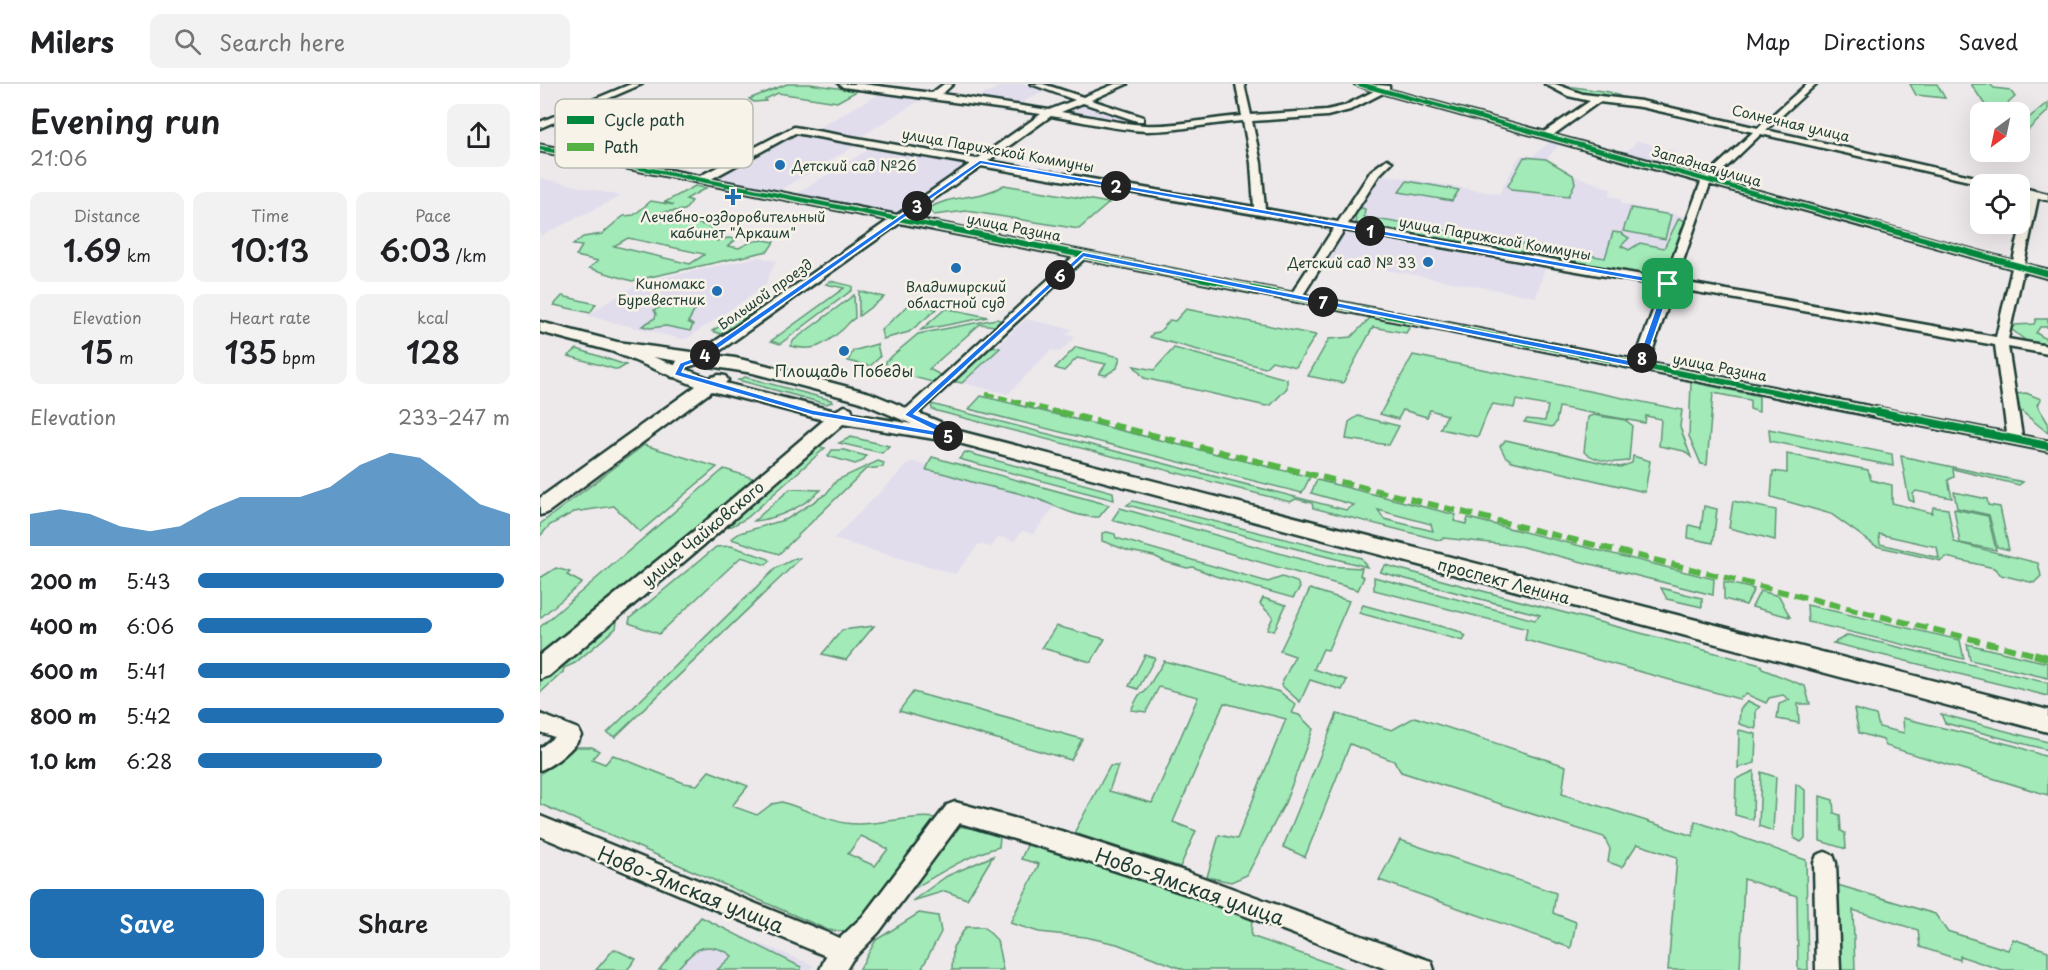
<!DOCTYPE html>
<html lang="en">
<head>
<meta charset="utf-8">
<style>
	:root { --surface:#fff; --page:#f2f2f2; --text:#202124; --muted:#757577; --line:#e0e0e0; --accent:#1f6fb2 }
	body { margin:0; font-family:"Playpen Sans",sans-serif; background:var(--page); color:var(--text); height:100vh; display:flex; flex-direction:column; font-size:22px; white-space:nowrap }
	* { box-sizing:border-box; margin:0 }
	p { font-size:20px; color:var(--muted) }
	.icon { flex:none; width:33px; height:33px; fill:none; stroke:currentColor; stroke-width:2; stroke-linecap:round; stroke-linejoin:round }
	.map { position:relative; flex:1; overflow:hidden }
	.panel { display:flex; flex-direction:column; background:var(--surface); width:540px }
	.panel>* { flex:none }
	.needle { width:39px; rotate:213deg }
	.tools { position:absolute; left:1430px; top:18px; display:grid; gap:12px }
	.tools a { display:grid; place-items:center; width:60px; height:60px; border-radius:12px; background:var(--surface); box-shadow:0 6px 24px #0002; font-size:30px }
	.pin { position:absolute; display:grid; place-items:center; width:51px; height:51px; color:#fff; margin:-26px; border-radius:12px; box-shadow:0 3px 9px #0006 }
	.km { position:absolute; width:30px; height:30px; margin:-15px; border-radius:50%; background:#222; color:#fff; font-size:16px; line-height:30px; text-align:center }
	.round { display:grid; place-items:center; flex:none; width:63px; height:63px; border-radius:12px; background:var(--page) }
	.headline { display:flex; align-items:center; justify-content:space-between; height:102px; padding:0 30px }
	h1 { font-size:33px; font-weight:600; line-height:45px }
	.figures { display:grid; grid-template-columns:repeat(3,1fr); gap:9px; height:102px; padding:6px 30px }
	.figures div { display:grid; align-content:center; border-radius:12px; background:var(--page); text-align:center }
	.figures b { font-size:30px; font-weight:600 }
	.figures small { font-size:16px; font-weight:400 }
	.figures p { font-size:16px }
	.chart { height:168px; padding:12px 30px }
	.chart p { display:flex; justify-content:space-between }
	.chart svg { width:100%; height:108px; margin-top:6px; fill:var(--accent); opacity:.7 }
	.cta { display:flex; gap:12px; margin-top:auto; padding:12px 30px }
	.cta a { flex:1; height:69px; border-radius:12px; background:var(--accent); color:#fff; font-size:24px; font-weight:600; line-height:69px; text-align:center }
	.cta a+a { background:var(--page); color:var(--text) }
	ul { padding:0 30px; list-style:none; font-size:20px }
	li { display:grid; grid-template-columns:96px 72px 1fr; align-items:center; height:45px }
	li i { height:15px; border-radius:8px; background:var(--accent) }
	header { display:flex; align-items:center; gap:36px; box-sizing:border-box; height:84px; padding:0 30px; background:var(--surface); border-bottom:2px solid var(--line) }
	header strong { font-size:28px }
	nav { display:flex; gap:33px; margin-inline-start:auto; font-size:21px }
	.search { width:420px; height:54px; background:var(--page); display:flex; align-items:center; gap:15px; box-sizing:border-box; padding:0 21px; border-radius:12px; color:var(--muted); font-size:22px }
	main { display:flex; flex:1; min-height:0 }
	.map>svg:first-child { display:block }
</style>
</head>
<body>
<header>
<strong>Milers</strong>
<div class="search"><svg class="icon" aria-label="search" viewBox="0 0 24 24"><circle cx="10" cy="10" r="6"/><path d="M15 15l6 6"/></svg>Search here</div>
<nav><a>Map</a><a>Directions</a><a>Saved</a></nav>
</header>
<main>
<section class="panel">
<div class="headline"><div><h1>Evening run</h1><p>21:06</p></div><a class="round"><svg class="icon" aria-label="share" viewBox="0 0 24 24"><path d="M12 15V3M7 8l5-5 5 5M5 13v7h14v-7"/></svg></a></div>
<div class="figures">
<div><p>Distance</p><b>1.69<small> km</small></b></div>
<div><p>Time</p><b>10:13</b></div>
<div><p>Pace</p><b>6:03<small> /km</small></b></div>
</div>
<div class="figures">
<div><p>Elevation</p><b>15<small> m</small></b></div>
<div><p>Heart rate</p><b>135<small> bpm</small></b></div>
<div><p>kcal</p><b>128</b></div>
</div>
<div class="chart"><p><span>Elevation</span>233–247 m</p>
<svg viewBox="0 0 160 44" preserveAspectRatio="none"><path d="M0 44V31L10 29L20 31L30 36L40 38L50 36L60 29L70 24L80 24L90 24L100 20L110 11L120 6L130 8L140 17L150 27L160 31V44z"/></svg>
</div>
<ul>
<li><b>200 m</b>5:43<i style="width:98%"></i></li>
<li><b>400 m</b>6:06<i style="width:75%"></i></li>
<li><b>600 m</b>5:41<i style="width:100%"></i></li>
<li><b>800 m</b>5:42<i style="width:98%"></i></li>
<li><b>1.0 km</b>6:28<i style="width:59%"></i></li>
</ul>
<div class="cta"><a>Save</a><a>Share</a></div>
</section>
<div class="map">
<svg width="1508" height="886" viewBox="0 0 1508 886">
	<rect width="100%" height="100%" fill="#ede9ea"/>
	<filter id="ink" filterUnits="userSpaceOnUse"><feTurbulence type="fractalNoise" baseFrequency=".0167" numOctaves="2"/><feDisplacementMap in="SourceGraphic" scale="12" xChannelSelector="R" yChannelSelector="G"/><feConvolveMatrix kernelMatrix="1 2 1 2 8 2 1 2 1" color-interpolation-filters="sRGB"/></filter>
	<g filter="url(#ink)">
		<g fill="#e1dded">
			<path d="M466 0H504L516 4 493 12 477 22 434 15Z"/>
			<path d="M341 9 382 15 319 54 274 46Z"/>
			<path d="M544 19 588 33 574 39 518 30Z"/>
			<path d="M256 50 317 61 240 106 175 93Z"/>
			<path d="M1098 57 1135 67 1120 80 1083 70Z"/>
			<path d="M1009 58 1019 61 1006 76 1033 91 1071 105 1069 112 1081 114V120L1145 132 1119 193 809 138 840 90 959 110 980 71 993 72Z"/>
			<path d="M334 62 432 79 358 130 254 111Z"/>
			<path d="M0 94 33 101 81 112 0 152Z"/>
			<path d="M803 149 1005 184 996 213 785 175Z"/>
			<path d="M219 173 236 177 224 203 148 254 141 255 48 232 58 224 102 198Z"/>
			<path d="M486 235 532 245 527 251 535 253 520 268 511 266 468 310 419 298Z"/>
			<path d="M371 377 519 417 493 450 482 447 474 457 459 453 451 463 439 460 415 490 293 455Z"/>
			<path d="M169 839 273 881 270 886H131Z"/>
		</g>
		<g fill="#a2eab8" stroke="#609476" stroke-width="1.5" fill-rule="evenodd">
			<path d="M247 0H270L317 7 297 18 238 9 225 15 226 17 214 18 209 15Z"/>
			<path d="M1012 0 1069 8 1093 17 1056 15Z"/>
			<path d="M1370 0H1397L1405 14 1376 11Z"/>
			<path d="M1431 0H1450L1454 4 1470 6 1475 13 1458 28H1447L1449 27Z"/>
			<path d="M1508 18V27L1486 48 1479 46V42Z"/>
			<path d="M984 73 1006 75 1033 91 1035 99 1029 112 971 106 968 102Z"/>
			<path d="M867 97 919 106 912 117 859 108Z"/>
			<path d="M464 101 569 119 539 145 427 127 394 131 388 125C412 109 438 117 464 101Z"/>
			<path d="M155 102 166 104 146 115 152 117 145 126 122 128 124 133 147 136 186 148 176 157 188 154 197 155 188 162 199 164C211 157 221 154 234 158L228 167 92 197 49 184 58 177 36 172 42 162 33 161 43 153 62 150 77 137 84 132 94 131 111 117 134 121 125 118ZM88 154 164 170V171L150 180 74 162Z"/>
			<path d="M819 123 825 125 824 133 1065 174 1073 148 1081 149 1089 154 1081 162 1089 166 1100 159 1124 164 1139 134 1147 138 1123 194H1112L820 143 817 140 814 130Z"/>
			<path d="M1091 124 1131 131 1125 155 1083 147Z"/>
			<path d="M290 197 312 202V206L240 260 231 257 304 204 286 200Z"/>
			<path d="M319 207 344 213 319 232Z"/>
			<path d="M314 211 315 234C309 237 307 242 302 246 283 262 274 268 250 262L254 256Z"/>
			<path d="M22 212 56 220 50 229 14 221Z"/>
			<path d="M134 217 144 224 155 226 148 238 153 241 150 247 126 242 110 244 102 242 115 234 116 230 114 226Z"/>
			<path d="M371 219 397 225 369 248 343 255 341 246Z"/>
			<path d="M212 221 219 224 181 250 172 247Z"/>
			<path d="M405 225H409L448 233 381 246Z"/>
			<path d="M646 225 776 251 756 283 732 277 725 284 610 253 613 249 619 248 630 236 635 237Z"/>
			<path d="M831 233 871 241 866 249 833 243 803 299 768 292 789 255 811 253Z"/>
			<path d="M456 235 464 237 455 242 440 240 389 285 401 291 396 299 346 286V277L378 250Z"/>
			<path d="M1496 235H1508V243H1500L1496 249 1508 256V261L1490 260 1471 245 1475 241 1494 240Z"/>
			<path d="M337 260 340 273 330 282 308 277 313 267Z"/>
			<path d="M449 261 460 264 422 299 411 297Z"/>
			<path d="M536 263 580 273 577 284 566 291 559 290 566 280 537 274 524 287 515 284Z"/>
			<path d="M634 264 747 295V304L731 321 726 322 604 294 594 282 614 286Z"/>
			<path d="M37 265 86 281 78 286 28 272Z"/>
			<path d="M873 271 1142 326 1140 343 1151 373 1144 367 1119 362 1121 335 1106 332 1105 339 1019 323 1016 339 1012 343 984 338 987 335 1005 337 1008 322 976 316 974 324 953 320 948 327 938 353 900 345 907 331 890 326 887 333 863 326 858 335 840 330Z"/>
			<path d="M205 293 291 316 292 318 286 320 198 296Z"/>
			<path d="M1151 298 1219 312V328L1210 325V316L1173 309 1167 381 1161 380 1149 352Z"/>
			<path d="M1486 309 1501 315 1497 321 1508 339V349L1480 326 1476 310Z"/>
			<path d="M441 312 770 393 762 409 429 325Z"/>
			<path d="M391 320 806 426 814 421 771 409 777 396 916 431 914 437 926 440 928 434 1174 495 1173 511 979 462 903 454 899 456 773 424 772 419 756 415 750 418 397 327 392 325ZM838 426 891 440 893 447 844 435Z"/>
			<path d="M1053 331 1085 336 1092 341 1089 376C1077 381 1054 376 1044 368L1048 333Z"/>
			<path d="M818 332 859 342 849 361 806 355 809 338Z"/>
			<path d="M1229 345 1352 370 1353 382 1230 357Z"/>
			<path d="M311 353 349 362 342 369 299 359Z"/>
			<path d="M966 356 1080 383 1092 379 1093 372 1110 377 1105 408 972 377 965 372 960 362Z"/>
			<path d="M104 361 177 383 100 448 74 422 34 428 10 441 0 452V440Z"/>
			<path d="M273 362 285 364 207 434 192 442 184 443Z"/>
			<path d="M292 366H304L326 372 323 377 315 380 288 372Z"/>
			<path d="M425 368 573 408 574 416 419 375Z"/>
			<path d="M1247 370 1328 386 1331 396 1352 401V419L1392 429 1393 423 1408 425 1414 458 1498 479 1501 492 1494 499 1461 491 1454 484 1406 473 1401 477 1336 462 1291 430 1231 413 1233 387 1247 389ZM1339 450 1397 463 1399 474 1340 460Z"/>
			<path d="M1361 372 1483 398 1479 401 1413 385 1414 393 1408 396 1412 414 1376 407 1373 410 1374 418 1369 416Z"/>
			<path d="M392 373 569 421 559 433C536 434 518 423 498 415 479 408 458 405 439 400 420 395 405 388 386 386Z"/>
			<path d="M338 377 344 379 343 383 326 385 239 470 191 455 200 449 247 435 286 410 297 396Z"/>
			<path d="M184 385 216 395 24 561 0 578V543Z"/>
			<path d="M250 405 281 406C264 422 238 435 214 437Z"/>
			<path d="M1414 408 1447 415 1448 421 1460 423 1469 466 1457 463 1449 431 1417 424Z"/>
			<path d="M593 417 821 474 827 483 587 421Z"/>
			<path d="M1193 417 1236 426 1235 456 1189 444Z"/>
			<path d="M1164 422 1177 425 1173 459 1148 454 1149 441 1161 444Z"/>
			<path d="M580 424 785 482 822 484 820 491 824 493 818 506 572 436Z"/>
			<path d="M1414 425 1448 432 1456 466 1420 459Z"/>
			<path d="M567 448 575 450 576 454 728 498 742 493 757 498 760 504 753 514 675 492 653 483 647 484 626 478 614 472 589 467 562 457V449Z"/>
			<path d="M191 462 229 475 230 477 226 481 201 473 119 550 89 539 90 534 176 463Z"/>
			<path d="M256 474 260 475 75 653 67 649 236 484Z"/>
			<path d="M845 481 1221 581 1222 585 1265 602 1270 620H1258L1259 639 1237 635 1239 620 1250 616 1243 611 1229 614 1226 619 1206 610 1199 615 985 556 987 545 834 506V493L995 536 1000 531 840 488Z"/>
			<path d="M16 484 30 488 27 491 42 499 0 534V494Z"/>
			<path d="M1184 498 1214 505 1206 521 1184 515Z"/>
			<path d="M1121 504 1162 514V523L1127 515Z"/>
			<path d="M770 505 809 517 788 566 783 565 774 585 807 596 802 606 770 596 760 618 741 601 755 572 740 567Z"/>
			<path d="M1220 507 1239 512 1250 533 1212 523Z"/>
			<path d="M723 514 746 521 734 547 727 546 733 533 720 520Z"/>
			<path d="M823 521 918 547 926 552 923 557 819 529Z"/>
			<path d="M1267 521 1420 556 1424 575 1268 538Z"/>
			<path d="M78 531 76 544 35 579 24 584 23 588 0 609V598Z"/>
			<path d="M334 542 306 576 282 570 302 546Z"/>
			<path d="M516 542 565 555 551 578 502 564Z"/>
			<path d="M1308 551 1508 599V612L1293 559Z"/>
			<path d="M1427 560 1508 579V594L1430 576Z"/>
			<path d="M605 571 615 574 598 605 589 602Z"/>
			<path d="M624 577 740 608 756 621 752 629 759 631 773 645 745 719 707 791 691 798 667 793 679 751 697 755 746 635 684 619 633 738 656 747 640 783 534 749 570 682H578L569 707 612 719 658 613 619 603 606 628 591 626 599 611 605 608Z"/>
			<path d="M373 608 542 655 531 676 359 627Z"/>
			<path d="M1208 617 1220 623 1216 626V645L1199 640 1200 625Z"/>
			<path d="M1314 625 1336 631 1339 643 1364 649 1363 634 1476 662 1504 672 1508 671V711L1346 662 1343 656 1319 649Z"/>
			<path d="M797 630 852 646 875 633 1026 682 1022 710 1153 752 1155 737 1266 776 1268 886H1258L1257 812 1204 795 1200 886H1128L1137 773 1097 760 1082 783 1068 778 1070 765 1064 753 861 688 854 677 810 660 765 773 743 763Z"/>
			<path d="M1401 630 1508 658V666L1405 639Z"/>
			<path d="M1199 646 1216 650 1215 679 1198 684Z"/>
			<path d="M36 663H52L59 667 52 675 65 680 73 671 144 699 157 701 169 687 208 702 192 722 217 731 232 720 242 718C262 724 284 735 305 739 336 744 373 728 403 735L333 827 308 848 288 846 0 720V690ZM321 752 348 765 335 782 308 770Z"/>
			<path d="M1214 687 1213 736 1195 731 1196 695Z"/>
			<path d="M1221 688 1236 693 1233 747 1219 742Z"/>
			<path d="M1256 700 1265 706V754L1261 758 1254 754Z"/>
			<path d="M1280 712 1293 716 1294 729 1300 731 1301 747 1305 749 1306 765 1280 757Z"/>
			<path d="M415 742 445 746 460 752 459 763C424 772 393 794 361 812Z"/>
			<path d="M860 756 1016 809 1013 829 1036 838 1031 864 839 796Z"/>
			<path d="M488 759 712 833 711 852 808 886H645L577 860 545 853 499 848 470 839 499 780 481 775Z"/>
			<path d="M453 772 427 815 405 807 372 817 407 792Z"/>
			<path d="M1291 799 1395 830 1407 847 1468 866 1473 855 1508 867V886H1462L1420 872V876L1380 863 1378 846 1313 826 1315 886H1294Z"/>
			<path d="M379 829 398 832 401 848 381 886H319L336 856Z"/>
			<path d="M161 833 261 883V886H177L192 872C187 867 182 866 175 864 157 859 148 874 136 886H119Z"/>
			<path d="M426 843H444L457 856 463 886H412L413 863Z"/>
			<path d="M74 865 96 875 87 886H56Z"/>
		</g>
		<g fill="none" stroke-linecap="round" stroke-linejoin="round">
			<defs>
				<g id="minor">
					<path d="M91 0H102L0 44V38Z"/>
					<path d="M299 0H323L392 9 404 0H413L402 10 509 26 535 16 491 0H503L543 13 575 0H587L551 16 603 33V37H597L543 19 521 28C548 32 577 39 604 41 637 43 669 34 702 32L696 0H704L711 31 787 26 804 22 834 7 815 0C827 0 838 1 849 2V6L1004 48 1050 17 1028 12 1005 0H1015L1043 10 1101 17 1218 44 1267 0H1276L1226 46 1453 97 1458 100H1442L1221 50 1174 95 1473 177 1488 111 1479 109V103L1508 110V116L1498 114 1484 180 1508 186V194L1483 187 1468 255 1508 262V270L1468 263 1482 352 1508 357V367L544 175 373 334 368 335 361 331 363 328 533 173 360 139 164 278 147 283 142 293H132L130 290 137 277 154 272 349 136 0 67V61L160 92 254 43 437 75 501 30 303 3ZM843 9 1161 98 1125 195 808 140 839 91 852 78 847 75 831 87 798 138 725 125 721 79 712 37 787 32 810 26ZM1059 18 1101 23 1213 48 1166 92 1013 51ZM511 32C542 37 576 46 607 47 640 47 670 39 703 37L711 79 714 123 448 77ZM255 49 430 80 357 131 171 95ZM441 82 794 144 752 209 368 133ZM1170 100 1472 184 1456 253 1136 197ZM804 146 1122 202 1095 276 763 211ZM1134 204 1455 261 1467 349 1108 279Z"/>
					<path d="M0 630 38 645 41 651C35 664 14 681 0 686V664L14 653 0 648Z"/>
					<path d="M415 718 521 747 650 789 882 874 891 877 894 886H849L650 811 521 769 420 739 339 848 312 876 306 886H280L286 872 0 752V732L300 854 323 832 407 721Z"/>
					<path d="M1285 768 1293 771 1296 779 1300 886H1276L1274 779 1277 771Z"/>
				</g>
				<path id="major" d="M0 238 77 258 195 274 225 281 330 309 400 338 402 342 401 344 419 347 1508 626V648L419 359 303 340 173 453 9 592 0 595V571L159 443 284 336 172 307 7 429 0 431V414L156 302 71 267 0 248ZM113 273 213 289 318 317 372 340 313 330 311 324 305 322 295 327 185 299 188 296 185 292 179 291 169 294Z"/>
			</defs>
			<use href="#minor" stroke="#1f3d34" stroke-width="5"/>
			<use href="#major" stroke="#1f3d34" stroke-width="5"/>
			<use href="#minor" fill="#f7f3e8" fill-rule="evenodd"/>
			<use href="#major" fill="#f7f3e8" fill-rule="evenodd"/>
			<path stroke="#55b346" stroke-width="4.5" stroke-dasharray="9 4.5" stroke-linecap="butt" d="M446 310 526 330"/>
			<path stroke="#55b346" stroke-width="6" stroke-dasharray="12 6" stroke-linecap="butt" d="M520 328 1500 572"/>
			<path stroke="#55b346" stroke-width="8" stroke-dasharray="16 8" stroke-linecap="butt" d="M1494 570 1508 574"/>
			<defs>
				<g id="cycleway-far2">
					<path d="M819 0 1341 144"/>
					<path d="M0 64 404 144"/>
				</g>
				<g id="cycleway-far1">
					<path d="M396 142 1346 330"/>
					<path d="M1335 142 1508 190"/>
				</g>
				<path id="cycleway" d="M1338 328 1508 362"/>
			</defs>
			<use href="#cycleway-far2" stroke="#f7f3e8" stroke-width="7"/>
			<use href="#cycleway-far1" stroke="#f7f3e8" stroke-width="9"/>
			<use href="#cycleway" stroke="#f7f3e8" stroke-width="11"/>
			<use href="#cycleway-far2" stroke="#00873e" stroke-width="4.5"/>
			<use href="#cycleway-far1" stroke="#00873e" stroke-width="6"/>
			<use href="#cycleway" stroke="#00873e" stroke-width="8"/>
		</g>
	</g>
	<path fill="#1a73e8" stroke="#fff" stroke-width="1.5" fill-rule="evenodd" d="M440 76 1128 197 1132 200 1104 281 1100 284 544 173 374 330 422 351 424 353 419 356 272 331 134 291 140 279 156 273ZM441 80 1124 201 1097 278 543 168 364 331 396 347 273 326 142 288 145 282 162 276Z"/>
	<g fill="#1f6fb2" stroke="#f7f3e8" stroke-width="2">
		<circle cx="240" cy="81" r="6"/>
		<path d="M190 104h6v6h6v6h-6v6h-6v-6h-6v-6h6z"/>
		<circle cx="888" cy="178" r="6"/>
		<circle cx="416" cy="184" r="6"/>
		<circle cx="177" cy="207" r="6"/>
		<circle cx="304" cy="267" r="6"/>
	</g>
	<g text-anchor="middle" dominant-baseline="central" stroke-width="5" stroke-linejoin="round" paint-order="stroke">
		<g font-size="14" fill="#1f3d34" stroke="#f7f3e8">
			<text transform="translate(1251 39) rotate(13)">Солнечная улица</text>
			<text transform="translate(458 66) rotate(10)">улица Парижской Коммуны</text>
			<text transform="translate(1167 82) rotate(16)">Западная улица</text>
			<text transform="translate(474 143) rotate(11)">улица Разина</text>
			<text transform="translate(955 154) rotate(10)">улица Парижской Коммуны</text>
			<text transform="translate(225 210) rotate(-35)">Большой проезд</text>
			<text transform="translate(1180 283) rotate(11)">улица Разина</text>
		</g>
		<g font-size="14" fill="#1f3d34" stroke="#f7f3e8">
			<text x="252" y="81" text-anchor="start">Детский сад №26</text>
			<text x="193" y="132">Лечебно-оздоровительный<tspan x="193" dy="16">кабинет "Аркаим"</tspan></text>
			<text x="876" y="178" text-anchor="end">Детский сад № 33</text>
			<text x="165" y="199" text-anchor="end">Киномакс<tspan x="165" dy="16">Буревестник</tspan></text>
			<text x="416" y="202">Владимирский<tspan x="416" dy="16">областной суд</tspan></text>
		</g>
		<g font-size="16" fill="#1f3d34" stroke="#f7f3e8">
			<text x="304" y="286">Площадь Победы</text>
		</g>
		<g font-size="16" fill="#1f3d34" stroke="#f7f3e8">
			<text transform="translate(162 449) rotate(-40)">улица Чайковского</text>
			<text transform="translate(964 496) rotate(15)">проспект Ленина</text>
		</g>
		<g font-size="20" fill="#1f3d34" stroke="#f7f3e8">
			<text transform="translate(650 802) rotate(19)">Ново-Ямская улица</text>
			<text transform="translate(151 805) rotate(22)">Ново-Ямская улица</text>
		</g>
	</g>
	<rect x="15" y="15" width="198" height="69" rx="9" fill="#f7f3e8" stroke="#b6bcb2" stroke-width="1.5"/>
	<rect x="27" y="32" width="27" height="8" fill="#00873e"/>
	<rect x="27" y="59" width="27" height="8" fill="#55b346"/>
	<g font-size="16" fill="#1f3d34">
		<text x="64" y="42">Cycle path</text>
		<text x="64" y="69">Path</text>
	</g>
</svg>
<div class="tools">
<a><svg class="needle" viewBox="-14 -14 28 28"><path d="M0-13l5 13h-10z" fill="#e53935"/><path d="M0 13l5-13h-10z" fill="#757577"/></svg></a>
<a><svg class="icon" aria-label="locate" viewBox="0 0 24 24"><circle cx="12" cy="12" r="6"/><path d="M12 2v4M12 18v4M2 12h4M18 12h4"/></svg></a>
</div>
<div class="pin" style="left:1128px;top:200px;background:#1e9e55"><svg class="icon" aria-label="arrive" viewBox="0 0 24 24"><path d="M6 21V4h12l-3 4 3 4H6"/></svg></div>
<b class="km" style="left:830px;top:147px">1</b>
<b class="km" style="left:576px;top:102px">2</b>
<b class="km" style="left:377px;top:122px">3</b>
<b class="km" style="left:165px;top:271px">4</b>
<b class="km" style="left:408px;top:352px">5</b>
<b class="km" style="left:520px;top:191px">6</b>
<b class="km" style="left:783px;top:218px">7</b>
<b class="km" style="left:1102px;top:274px">8</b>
</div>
</main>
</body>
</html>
